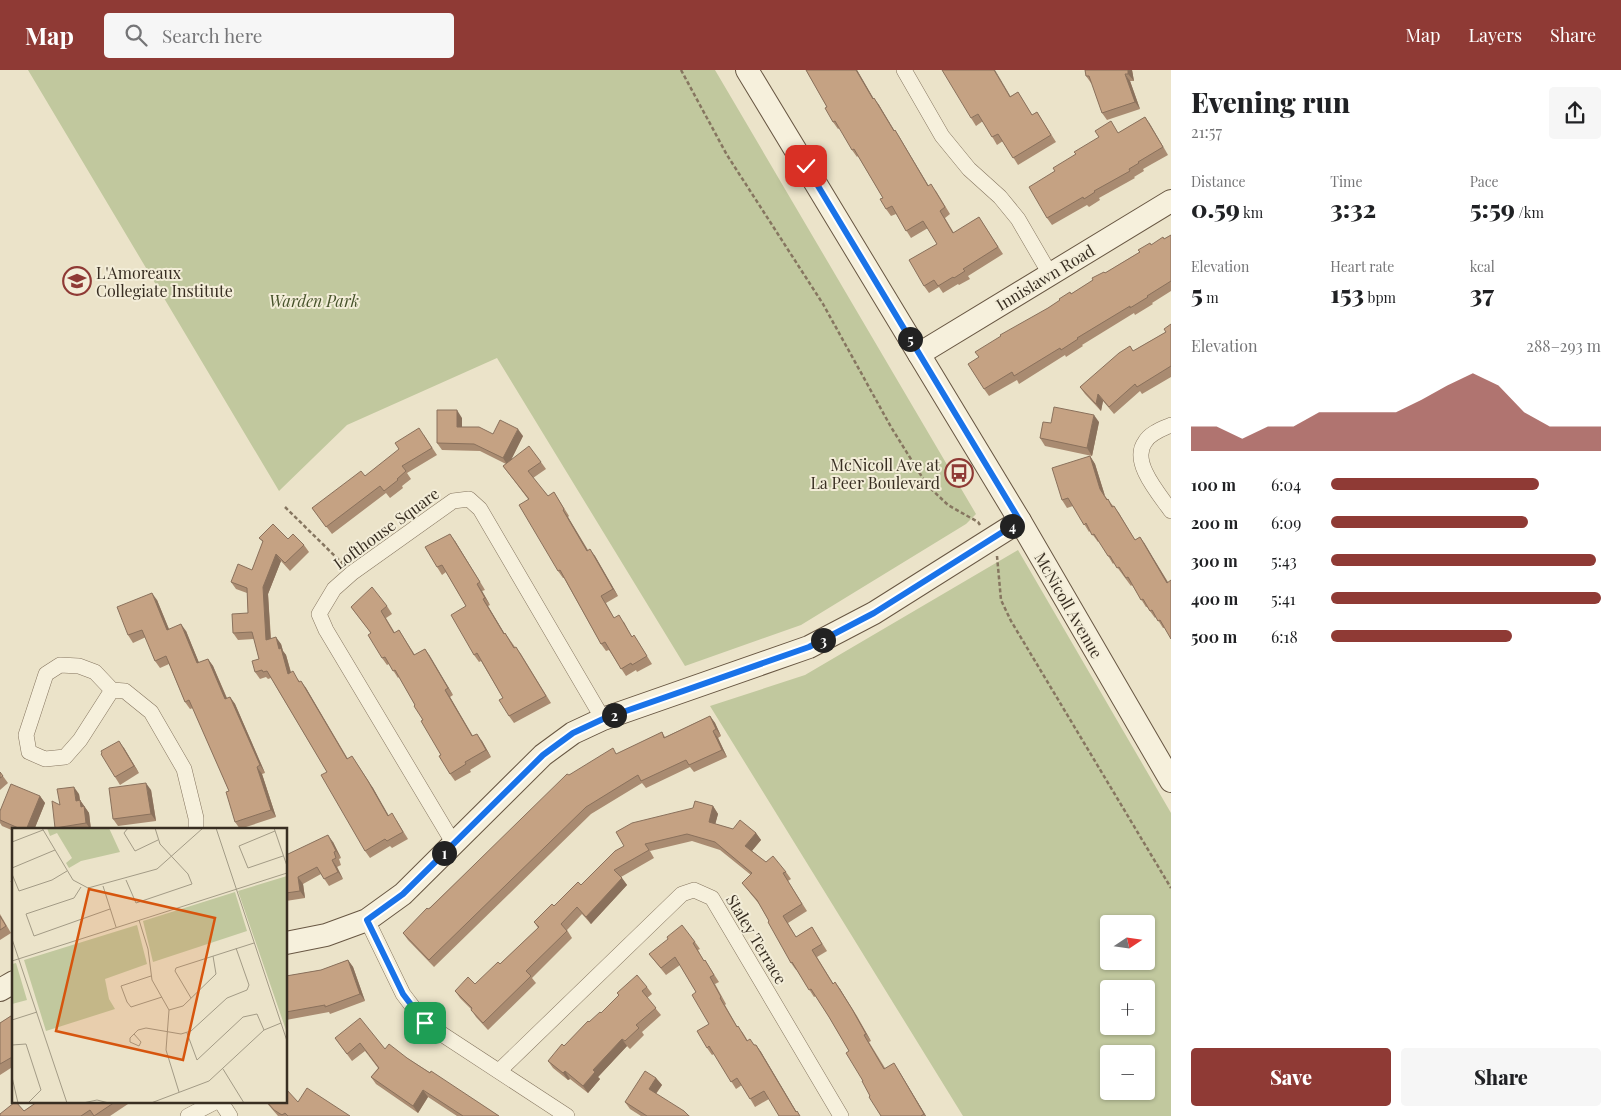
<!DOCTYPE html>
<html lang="en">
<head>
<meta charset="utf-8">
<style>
	:root { --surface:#fff; --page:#f6f6f6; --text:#202124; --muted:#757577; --accent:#8f3a35 }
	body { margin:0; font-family:"Playfair Display",serif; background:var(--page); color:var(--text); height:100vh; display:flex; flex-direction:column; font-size:19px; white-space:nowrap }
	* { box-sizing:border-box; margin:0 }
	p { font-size:16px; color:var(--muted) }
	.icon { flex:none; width:28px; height:28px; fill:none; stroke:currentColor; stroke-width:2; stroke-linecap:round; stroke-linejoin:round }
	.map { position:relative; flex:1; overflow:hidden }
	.panel { display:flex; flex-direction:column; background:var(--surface); width:450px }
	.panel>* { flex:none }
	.needle { width:32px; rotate:77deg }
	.buttons { position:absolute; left:1100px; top:845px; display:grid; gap:10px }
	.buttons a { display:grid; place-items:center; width:55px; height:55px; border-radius:5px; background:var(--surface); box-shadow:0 1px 4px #0004; font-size:25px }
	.pin { position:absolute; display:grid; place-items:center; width:42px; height:42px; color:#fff; margin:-21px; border-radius:10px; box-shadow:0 2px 8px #0006 }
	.km { position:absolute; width:25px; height:25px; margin:-12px; border-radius:50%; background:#222; color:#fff; font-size:14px; line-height:25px; text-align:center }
	.round { display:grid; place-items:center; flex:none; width:52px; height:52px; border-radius:5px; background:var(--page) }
	.head { display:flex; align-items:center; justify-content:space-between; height:85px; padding:0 20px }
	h1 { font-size:28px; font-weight:800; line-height:38px }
	.stats { display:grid; grid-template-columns:repeat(3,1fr); gap:8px; height:85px; padding:5px 20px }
	.stats div { display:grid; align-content:center }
	.stats b { font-size:25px; font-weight:800 }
	.stats small { font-size:14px; font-weight:400 }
	.stats p { font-size:14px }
	.chart { height:140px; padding:10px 20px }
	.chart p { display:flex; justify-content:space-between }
	.chart svg { width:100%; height:90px; margin-top:5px; fill:var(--accent); opacity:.7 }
	.action { display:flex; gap:10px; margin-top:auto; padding:10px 20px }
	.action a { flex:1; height:58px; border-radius:5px; background:var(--accent); color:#fff; font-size:20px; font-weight:800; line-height:58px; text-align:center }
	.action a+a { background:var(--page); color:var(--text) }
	ul { padding:0 20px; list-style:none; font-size:16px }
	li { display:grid; grid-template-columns:80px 60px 1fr; align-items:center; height:38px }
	li i { height:12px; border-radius:6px; background:var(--accent) }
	header { display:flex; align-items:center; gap:30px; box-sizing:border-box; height:70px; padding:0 25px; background:var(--accent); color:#fff }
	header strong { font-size:24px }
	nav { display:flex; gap:28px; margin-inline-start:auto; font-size:18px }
	.search { width:350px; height:45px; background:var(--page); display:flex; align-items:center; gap:12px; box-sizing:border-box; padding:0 18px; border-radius:5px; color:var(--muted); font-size:19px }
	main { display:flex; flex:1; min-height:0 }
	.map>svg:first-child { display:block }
</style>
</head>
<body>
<header>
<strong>Map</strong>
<div class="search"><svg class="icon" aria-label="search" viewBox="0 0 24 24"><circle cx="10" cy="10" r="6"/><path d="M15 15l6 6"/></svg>Search here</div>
<nav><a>Map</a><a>Layers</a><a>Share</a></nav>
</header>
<main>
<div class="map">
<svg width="1171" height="1046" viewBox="0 0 1171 1046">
	<rect width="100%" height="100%" fill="#ebe3c9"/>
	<g fill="#c1c89e" fill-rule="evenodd">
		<path d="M28 0H715L976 444 966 454 801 555 685 596 497 288 347 355 279 421Z"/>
		<path d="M1018 480 1171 743V1046H963L710 636 805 605ZM1109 854H1146V891H1109ZM1109 919H1146V956H1109ZM1109 984H1146V1021H1109Z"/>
	</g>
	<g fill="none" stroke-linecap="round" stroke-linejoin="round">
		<defs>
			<g id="street">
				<path d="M904 0 942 66 969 99 1000 127 1018 149 1050 204"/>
				<path d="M1171 355C1162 359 1150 363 1145 372 1130 392 1160 425 1171 441"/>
				<path d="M112 620 80 670 65 687 45 689 29 682 26 665 46 604 60 595 79 596 95 602 112 620 125 621 151 642 184 699 196 748V760"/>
				<path d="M454 774 326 560 319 544 334 519 352 503 453 431 469 429 480 439 603 649"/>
				<path d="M367 850 403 924 425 953 567 1046"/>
				<path d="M499 1001 682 824 694 820 712 828 841 1046"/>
				<path d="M221 1032 230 1046"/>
				<path d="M188 1046 215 1032"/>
			</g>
			<g id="secondary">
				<path d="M747 0 1020 451 1171 711"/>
				<path d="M919 284 1171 131"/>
				<path d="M286 873 326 865 367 850 403 824 543 685 573 663 603 649 809 577 874 543 1020 451"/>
				<path d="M0 920 14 912"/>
			</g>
		</defs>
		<use href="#street" stroke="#867660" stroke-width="16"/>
		<use href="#secondary" stroke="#685743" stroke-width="24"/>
		<g stroke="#867660" stroke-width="2.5" stroke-dasharray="4 2.5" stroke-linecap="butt">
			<path d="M681 0 727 85 823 234 891 357 927 415 948 435 978 452 980 455"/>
			<path d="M285 437 343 494"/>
			<path d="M997 486 1001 530 1011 551 1171 818"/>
		</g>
		<use href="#street" stroke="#f6f0dc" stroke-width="15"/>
		<use href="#secondary" stroke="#f6f0dc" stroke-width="22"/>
	</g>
	<g fill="#a98b71">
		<path d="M806 0H857L873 28 879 35 894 61 895 60 900 68 928 116 936 121 950 144 945 148 954 163 979 147 1003 184 968 206 970 209 959 215 958 214 943 223 939 217 929 223 924 216 937 174 928 158 911 168 896 144 891 146 886 139 883 128 858 86 857 87 852 80 840 58 838 59 833 52 827 37Z"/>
		<path d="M1085 0H1132L1134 11H1130L1140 39 1107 50 1102 43 1092 13H1091L1086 6Z"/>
		<path d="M1018 22 1032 45 1037 42 1056 72 1018 95 1003 71 997 75 983 51 976 56 971 48Z"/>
		<path d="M1145 47 1168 85 1143 99 1144 101 1134 107 1135 108 1099 128 1100 130 1089 137 1087 135 1052 155 1047 148 1055 101Z"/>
		<path d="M1171 165V221L1152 233 1153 234 1135 245 1134 243 1082 275 1083 276 1066 287 1065 285 1019 314 1017 310 989 326 984 319 979 287 1048 238 1151 175 1164 169Z"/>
		<path d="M1171 254V307L1142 324 1140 321 1114 344 1103 331 1101 341 1085 324 1080 317 1130 276 1133 281 1166 262Z"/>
		<path d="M462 348V357L493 364 523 366 511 390 541 392 546 399 533 408 548 426 554 422 569 446 568 447 588 480 595 486 618 526 606 533 614 548 624 552 632 567 639 573 652 594 637 602 636 600 626 606 609 580 606 581 601 574 564 508H563L558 501 528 429 503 396 506 394 480 381 442 380 437 373Z"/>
		<path d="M1099 352 1092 386 1045 376 1040 368Z"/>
		<path d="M424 365 437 385 407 403 411 409 402 416 403 418 390 428 386 423 332 464 312 438 365 406Z"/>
		<path d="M1090 386 1095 394 1105 426 1119 443 1135 470 1140 467 1168 512 1164 558H1163L1156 547 1155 548 1147 537H1146L1132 515 1131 516 1114 493 1113 494 1099 471 1098 472 1090 461 1089 462 1073 436 1067 438 1062 430Z"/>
		<path d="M259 468 288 469 304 475 309 482 290 501 281 491 268 524 271 568 281 574 283 581 286 585 291 602 306 618 348 689 373 718 388 746 397 751 408 769 392 778 390 776 370 788 365 781 327 702 271 608 268 609 266 607 260 609 255 602 259 589 254 569 238 570 233 563 248 543 247 523 236 519 231 512 252 500 263 472Z"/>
		<path d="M455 471 485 520 482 521 490 535 488 536 504 563H505L515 577 521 584 551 633 514 653 509 646 503 628 481 591 479 592 474 585 466 536 446 502 442 505 437 497Z"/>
		<path d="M157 530 169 559 186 561 199 593 208 589 213 596 227 628 230 627 235 634 265 703 262 704 276 747 240 759 235 752 229 721 193 638 190 639 185 632 169 594 160 598 155 591 146 567 133 573 128 565Z"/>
		<path d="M387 536 392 544 386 548 395 563 399 560 415 585 425 579 453 625 450 627 473 666 482 671 491 687 470 700 471 702 455 711 450 704 441 685 415 635 399 607 398 608 389 594 387 595 382 588 371 563 351 537Z"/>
		<path d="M710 646 715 653 721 666 718 668 727 687 694 702 690 697 646 718 642 713 591 744 434 897 408 870 403 863 569 705 617 684 662 662 665 667Z"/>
		<path d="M124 678 139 703 120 715 115 707Z"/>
		<path d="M0 702 8 713 0 720Z"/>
		<path d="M151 720 156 751 118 756 113 749Z"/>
		<path d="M79 724 80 730 89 743 91 760H56L55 758 60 735Z"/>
		<path d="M40 726 45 733 34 760H14V761L2 756 0 753V741Z"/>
		<path d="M713 736 718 744 715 754 733 759 756 763 761 770 752 781 766 792 786 802 791 809 788 811 807 841 788 853 796 867 812 857 827 881 817 887 833 913 840 919 857 946 871 971 869 972 885 998 899 1001 926 1046H881L870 1026 849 981 829 947 816 926 814 927 796 899V900L791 893 769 851 759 834 742 813 751 805 720 780 692 771 650 781 654 788 621 807 627 815 591 854 582 844 567 860 572 868 532 908 536 913 488 960 476 947 471 939 460 928 455 921 475 914 500 894 538 858 534 852 581 815 615 781Z"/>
		<path d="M333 772 341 788 339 789 341 795 337 797 343 809 329 816 321 804 303 814 305 828 286 831V785Z"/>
		<path d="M0 844 11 863 0 870Z"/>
		<path d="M695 872 700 879 698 880 704 891 705 890 710 898 719 912 715 914 726 934 725 935 737 956 743 963 748 971 755 975H756L761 982 796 1041 800 1046 769 1029 755 1037 742 1015 736 1019 714 984 712 985 707 978 709 954 696 922 680 895 666 905 649 884Z"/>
		<path d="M348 890 353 897 365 931 330 944 329 942 286 950V906L321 900Z"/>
		<path d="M647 917 652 924 647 928 661 945 642 962 644 965 630 979 627 976 598 1007 600 1009 588 1023 570 1009 568 1010 553 998 548 991 589 952Z"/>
		<path d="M14 944V996L0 1005V953Z"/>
		<path d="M335 968 385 979 407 988 499 1046H457L428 1027 418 1043 376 1014 371 1007 378 998 365 981 352 991Z"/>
		<path d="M656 1008 662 1015 656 1024 690 1046H641L630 1039 625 1032Z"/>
		<path d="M37 1032H131L110 1046H0L24 1041Z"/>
		<path d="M266 1032H298L350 1046H278Z"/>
	</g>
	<g fill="#8a715c">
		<path d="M856 0H857L878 36 873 29Z"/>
		<path d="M994 0H995L1015 34 1010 27Z"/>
		<path d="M1128 0H1132L1134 11 1128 4Z"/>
		<path d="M1125 4 1130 11 1140 39 1135 32Z"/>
		<path d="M874 28 879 35 899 68 894 61Z"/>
		<path d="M1145 47 1150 54 1168 85 1163 77Z"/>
		<path d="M895 60 900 68 933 123 928 116Z"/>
		<path d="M1098 324 1103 331 1101 341 1096 334Z"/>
		<path d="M457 340 462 348V364L457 357Z"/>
		<path d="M1094 345 1099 352 1092 386 1087 378Z"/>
		<path d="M518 359 523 366 508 396 503 388Z"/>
		<path d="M1090 386 1095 394 1105 426 1100 419Z"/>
		<path d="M563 440 568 447 592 488 587 481Z"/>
		<path d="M450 464 455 471 485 520Z"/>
		<path d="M1140 467 1145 474 1171 518 1167 513Z"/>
		<path d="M590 479 595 486 618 526 613 519Z"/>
		<path d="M276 484 281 491 268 524 271 577 266 570 263 517Z"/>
		<path d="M477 514 482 521 490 535 485 528Z"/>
		<path d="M152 523 157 530 172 567 167 560Z"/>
		<path d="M483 529 488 536 509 571 504 564Z"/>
		<path d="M181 554 186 561 202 600 197 593Z"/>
		<path d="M276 567 281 574 283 581 286 585 293 611 288 604 279 579Z"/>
		<path d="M425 579 430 586 453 625 448 618Z"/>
		<path d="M208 589 213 596 230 636 225 629Z"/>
		<path d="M301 611 306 618 352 697 347 689Z"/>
		<path d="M445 620 450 627 477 674 472 666Z"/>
		<path d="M230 627 235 634 265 703 260 695Z"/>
		<path d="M710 646 715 653 721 666 716 659Z"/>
		<path d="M713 661 718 668 727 687 722 680Z"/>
		<path d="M477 664 482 671 491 687 486 680Z"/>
		<path d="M119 671 124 678 139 703 134 696Z"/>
		<path d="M352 686 373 718 393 753 388 746Z"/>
		<path d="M257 697 262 704 276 747 271 740Z"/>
		<path d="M146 713 151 720 156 751 151 744Z"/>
		<path d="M74 717 79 724 81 738 76 731Z"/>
		<path d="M40 726 45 733 34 760H26Z"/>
		<path d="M80 730 89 743 91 760 86 753 81 737Z"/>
		<path d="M713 736 718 744 714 759 709 752Z"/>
		<path d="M756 763 761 770 750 783 745 776Z"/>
		<path d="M328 765 333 772 341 788 336 781Z"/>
		<path d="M332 790 337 797 343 809 338 802Z"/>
		<path d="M298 807 303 814 305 828 300 821Z"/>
		<path d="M622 808 627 815 591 854 586 847Z"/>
		<path d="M348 890 353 897 365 931 360 924Z"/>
		<path d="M835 912 840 919 871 971 866 964Z"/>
		<path d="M622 969 627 976 598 1007 600 1009 588 1023 583 1016 593 1000Z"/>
		<path d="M756 975 761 982 799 1046 796 1042Z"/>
		<path d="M894 993 899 1001 926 1046H925Z"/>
		<path d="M565 1001 570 1009 568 1010 563 1003Z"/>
		<path d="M656 1008 662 1015 654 1026 649 1019Z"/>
		<path d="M423 1020 428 1027 418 1043 413 1036Z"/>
	</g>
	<g fill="#c5a283" stroke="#8a715c">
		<path d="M806 0H856L873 29 874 28 894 61 895 60 928 116 931 114 945 137 940 141 953 163 979 147 998 177 963 199 965 201 954 208 953 207 938 216 934 210 924 216 909 190 937 174 923 151 906 161 892 136 886 139 880 129 883 128 854 79 852 80 835 51 833 52 825 38 827 37Z"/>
		<path d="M942 0H994L1010 27 1018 22 1032 45 1037 42 1051 65 1013 88 998 64 992 67 978 44 971 48Z"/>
		<path d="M1085 0H1128V4H1125L1135 32 1102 43 1089 6H1086Z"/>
		<path d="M1145 47 1163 77 1138 92 1139 93 1129 99 1130 101 1094 121 1095 122 1084 129 1083 127 1047 148 1029 117 1055 101 1053 98 1076 84 1074 82 1099 67 1095 61 1111 51 1118 63Z"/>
		<path d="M1171 165V211L1147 226 1148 227 1130 238V236L1077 268 1078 269 1061 280 1060 278 1014 306 1012 302 984 319 968 294 979 287 975 282 1001 266 1000 265 1048 238 1060 230 1059 229 1070 222 1071 224 1093 210 1092 208 1104 202 1105 203 1140 182 1138 180 1150 173 1151 175 1163 167 1164 169Z"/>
		<path d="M1171 254V296L1137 317 1135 314 1109 337 1098 324 1096 334 1080 317 1119 283 1130 276 1133 281 1166 262 1164 259Z"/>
		<path d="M1054 337 1094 345 1087 378 1040 368 1043 352 1051 353Z"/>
		<path d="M437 340H457V357H479L493 364 500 350 518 359 503 388 474 374 437 373Z"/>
		<path d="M419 358 432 378 402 396 406 401 397 409 398 410 384 421 380 416 326 457 312 438 361 401 365 406 399 379 395 373Z"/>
		<path d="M529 376 541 392 528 401 548 426 554 422 564 439 563 440 587 481 590 479 613 519 601 526 614 548 619 545 632 567 634 565 647 586 632 595 631 593 621 599 605 572 601 574 560 500 558 501 519 435 529 429 503 396Z"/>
		<path d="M1090 386 1100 419 1107 430 1108 429 1112 437 1114 436 1135 470 1140 467 1167 513 1171 510V569L1160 550 1158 551 1152 540 1150 541 1143 529 1141 530 1128 507 1126 508 1119 497 1117 498 1110 486H1108L1094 464 1092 465 1086 453 1084 455 1068 428 1062 430 1052 398Z"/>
		<path d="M273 454 288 469 293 464 304 475 285 493 276 484 263 517 266 570 276 567 279 579 281 578 288 604 293 601 299 612 301 611 347 689 352 686 368 711 388 746 392 743 403 762 387 771 385 769 365 781 321 705 327 702 267 601 263 602 262 600 255 602 252 591 259 589 252 562 233 563 232 544 248 543 247 518 231 512 238 494 252 500 263 471 259 468Z"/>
		<path d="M450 464 480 512 477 514 485 528 483 529 504 564 505 563 514 578 516 577 546 626 509 646 499 630 503 628 477 583 474 585 451 545 466 536 442 495 437 497 425 477Z"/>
		<path d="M372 517 387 536 381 541 394 563 399 560 414 585 425 579 448 618 445 620 472 666 477 664 486 680 465 692 466 694 450 704 439 686 441 685 421 651 423 650 414 636 415 635 395 600 393 601 385 587 382 588 368 565 371 563 351 537Z"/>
		<path d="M152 523 167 560 181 554 197 593 208 589 225 629 230 627 260 695 257 697 271 740 235 752 226 722 229 721 189 630 185 632 166 586 155 591 142 560 128 565 117 537Z"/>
		<path d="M710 646 716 659 713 661 722 680 689 695 686 690 641 711 638 705 586 737 429 890 403 863 427 838 428 839 430 838 567 704 569 705 613 678 616 684 662 662 664 668Z"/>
		<path d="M119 671 134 696 115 707 101 684 102 683 101 681Z"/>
		<path d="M0 702 3 706 0 708Z"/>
		<path d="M146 713 151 744 113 749 109 718Z"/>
		<path d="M11 714 40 726 26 760H23L0 750V741Z"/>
		<path d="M74 717 76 731 80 730 81 737 84 736 86 753 55 758 52 731 60 735 57 719Z"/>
		<path d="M695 731 713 736 709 752 733 759 740 750 756 763 745 776 766 792 773 786 786 802 783 803 802 834 783 846 796 867 812 857 822 874 812 880 820 893 833 914 835 912 852 939 866 964 864 965 884 999 894 993 924 1044 921 1046H881L869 1027 870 1026 862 1011H863L846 983 849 981 829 947 811 919 809 920 792 892 791 893 768 852 769 851 757 830 742 813 752 803 715 772 687 764 645 774 649 780 614 800 622 808 586 847 577 837 561 854 567 861 526 901 531 906 483 953 471 940 472 938 455 921 468 907 475 914 498 892 500 894 539 857 534 852 552 834 554 836 578 812 581 815 615 781 624 776 616 762 632 753 693 738Z"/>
		<path d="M328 765 336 781 334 782 336 788 332 790 338 802 324 809 317 797 298 807 300 821 286 823V785Z"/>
		<path d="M14 809V818L11 811Z"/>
		<path d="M0 846 6 856 0 860Z"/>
		<path d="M682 855 695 872 693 873 704 891 705 890 714 905 710 907 721 927 720 928 737 957 738 956 747 971 750 969 754 975H756L796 1042 797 1041 800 1046H779L764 1021 750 1029 737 1008 731 1012 709 976 707 978 697 961 709 954 692 925 696 922 675 887 661 898 649 884 668 869 667 867Z"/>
		<path d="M348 890 360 924 325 937V935L286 942V906L321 900Z"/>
		<path d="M637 905 647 917 642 921 656 938 636 955 639 958 625 971 622 969 593 1000 595 1002 583 1016 565 1001 563 1003 548 991 562 974 564 976 588 951 589 952 600 942 601 943 619 925 617 923Z"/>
		<path d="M14 944V986L0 994V953Z"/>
		<path d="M360 948 385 979 389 974 407 988 430 1003 431 1001 499 1046H463L423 1020 413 1036 371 1007 379 998 360 973 347 984 335 968Z"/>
		<path d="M645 1001 656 1008 649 1019 684 1041 689 1046H647L625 1032Z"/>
		<path d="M307 1018 350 1046H288L285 1043 282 1045 274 1040 267 1032H286V1019L298 1032Z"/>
		<path d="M15 1032H16L24 1041 37 1032H115L94 1046 90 1040 81 1046H0V1044Z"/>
	</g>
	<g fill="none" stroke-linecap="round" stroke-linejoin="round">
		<defs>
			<path id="route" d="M425 953 403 924 367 850 403 824 543 685 573 663 603 649 809 577 874 543 1020 451 806 96"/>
		</defs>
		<use href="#route" stroke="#fff" stroke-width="10"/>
		<use href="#route" stroke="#1a73e8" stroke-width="6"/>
	</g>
	<defs>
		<symbol id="school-ring" viewBox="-11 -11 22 22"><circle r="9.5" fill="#f3edd8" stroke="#8f3a35" stroke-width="1.5"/><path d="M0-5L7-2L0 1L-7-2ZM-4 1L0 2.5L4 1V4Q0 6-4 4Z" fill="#8f3a35"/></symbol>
		<symbol id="bus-ring" viewBox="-11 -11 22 22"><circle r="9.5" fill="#f3edd8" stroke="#8f3a35" stroke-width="1.5"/><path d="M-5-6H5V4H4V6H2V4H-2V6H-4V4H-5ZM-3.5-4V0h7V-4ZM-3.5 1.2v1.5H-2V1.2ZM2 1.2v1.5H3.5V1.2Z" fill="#8f3a35"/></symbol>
	</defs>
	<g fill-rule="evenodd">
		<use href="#school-ring" x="61" y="195" width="32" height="32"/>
		<use href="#bus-ring" x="943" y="387" width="32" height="32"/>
	</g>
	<g text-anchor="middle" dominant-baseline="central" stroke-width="4" stroke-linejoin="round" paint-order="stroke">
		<g font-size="16" fill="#382e22" stroke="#f3edd8" text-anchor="start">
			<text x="96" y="202">L'Amoreaux<tspan x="96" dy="18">Collegiate Institute</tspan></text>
			<text x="940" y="394" text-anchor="end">McNicoll Ave at<tspan x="940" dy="18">La Peer Boulevard</tspan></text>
		</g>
		<g font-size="16" fill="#382e22" stroke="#f3edd8">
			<text transform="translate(1045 207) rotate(-31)">Innislawn Road</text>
			<text transform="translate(386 458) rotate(-36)">Lofthouse Square</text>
			<text transform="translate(1069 535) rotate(60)">McNicoll Avenue</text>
			<text transform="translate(757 869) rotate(59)">Staley Terrace</text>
		</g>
		<g font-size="16" font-style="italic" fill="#46522a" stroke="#f3edd8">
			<text x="314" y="230">Warden Park</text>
		</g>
	</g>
	<g transform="translate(12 758)">
		<rect width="275" height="275" fill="#ebe3c9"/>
		<path d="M35 0H97L108 24 69 33 57 40 54 35 60 30 45 5 38 8ZM275 48V205L226 63ZM223 64 235 103 141 134 131 93ZM125 97 135 136 93 151 97 171 103 181 34 203 12 132ZM4 135 15 172 0 176V136Z" fill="#c1c89e"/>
		<path fill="none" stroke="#a39b86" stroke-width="1" d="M30 0 61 52 76 60 145 41 191 0M116 0 112 5 123 23 146 12M204 0 275 213M262 0 275 38M263 3 227 18 236 40 271 28M0 14 31 2M0 40 43 22M0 46 7 63 40 52 55 43M114 52 124 75 180 56 176 46 148 16 143 0M91 58 104 99M69 59 62 70 14 86 22 108 98 81M127 92 136 121 140 152 157 182 154 222 167 264M0 111 55 275M0 133 275 45M139 148 109 158 115 174 119 179 150 169M179 170 163 143 164 140 242 115M157 182 171 178 204 146 201 128M0 192 25 184M175 205 185 232 231 189 245 186 252 202M122 206 129 214 127 218 118 214V210L126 202 134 200 169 206 179 203 215 170 235 162 237 157 224 120M0 217 14 216 29 262 16 275M211 241 232 275M0 249 6 275M71 275 85 272 97 275M139 275 197 253 252 202 269 195"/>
		<path fill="#d6550e" fill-opacity="0.15" stroke="#d6550e" stroke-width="2.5" d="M77 61 203 90 171 232 44 203Z"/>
		<rect width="275" height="275" fill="none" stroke="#382e22" stroke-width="2.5"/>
	</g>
</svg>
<div class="buttons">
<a><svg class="needle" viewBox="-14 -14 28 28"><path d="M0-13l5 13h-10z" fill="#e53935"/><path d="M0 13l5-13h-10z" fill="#757577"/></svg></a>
<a>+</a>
<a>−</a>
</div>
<div class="pin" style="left:425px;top:953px;background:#1e9e55"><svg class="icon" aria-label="arrive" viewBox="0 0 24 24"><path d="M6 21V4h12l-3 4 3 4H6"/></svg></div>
<div class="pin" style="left:806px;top:96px;background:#d93025"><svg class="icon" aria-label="check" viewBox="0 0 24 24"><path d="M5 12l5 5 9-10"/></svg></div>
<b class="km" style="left:444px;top:783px">1</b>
<b class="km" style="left:614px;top:645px">2</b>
<b class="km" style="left:823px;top:570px">3</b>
<b class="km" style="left:1012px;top:456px">4</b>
<b class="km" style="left:910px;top:269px">5</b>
</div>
<section class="panel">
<div class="head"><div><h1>Evening run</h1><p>21:57</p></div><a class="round"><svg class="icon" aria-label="share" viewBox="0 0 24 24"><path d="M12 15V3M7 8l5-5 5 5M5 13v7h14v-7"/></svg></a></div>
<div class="stats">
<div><p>Distance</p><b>0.59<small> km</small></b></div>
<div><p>Time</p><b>3:32</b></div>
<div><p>Pace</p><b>5:59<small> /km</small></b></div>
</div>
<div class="stats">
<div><p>Elevation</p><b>5<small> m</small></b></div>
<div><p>Heart rate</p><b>153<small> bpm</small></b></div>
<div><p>kcal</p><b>37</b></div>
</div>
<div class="chart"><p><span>Elevation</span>288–293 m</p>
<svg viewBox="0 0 160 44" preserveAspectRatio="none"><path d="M0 44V32L10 32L20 38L30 32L40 32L50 25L60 25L70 25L80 25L90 19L100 12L110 6L120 12L130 25L140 32L150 32L160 32V44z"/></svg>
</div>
<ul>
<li><b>100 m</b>6:04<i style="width:77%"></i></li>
<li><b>200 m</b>6:09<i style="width:73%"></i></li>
<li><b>300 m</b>5:43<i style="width:98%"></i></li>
<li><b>400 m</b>5:41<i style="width:100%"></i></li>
<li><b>500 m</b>6:18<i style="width:67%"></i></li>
</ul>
<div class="action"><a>Save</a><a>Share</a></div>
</section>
</main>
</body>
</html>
